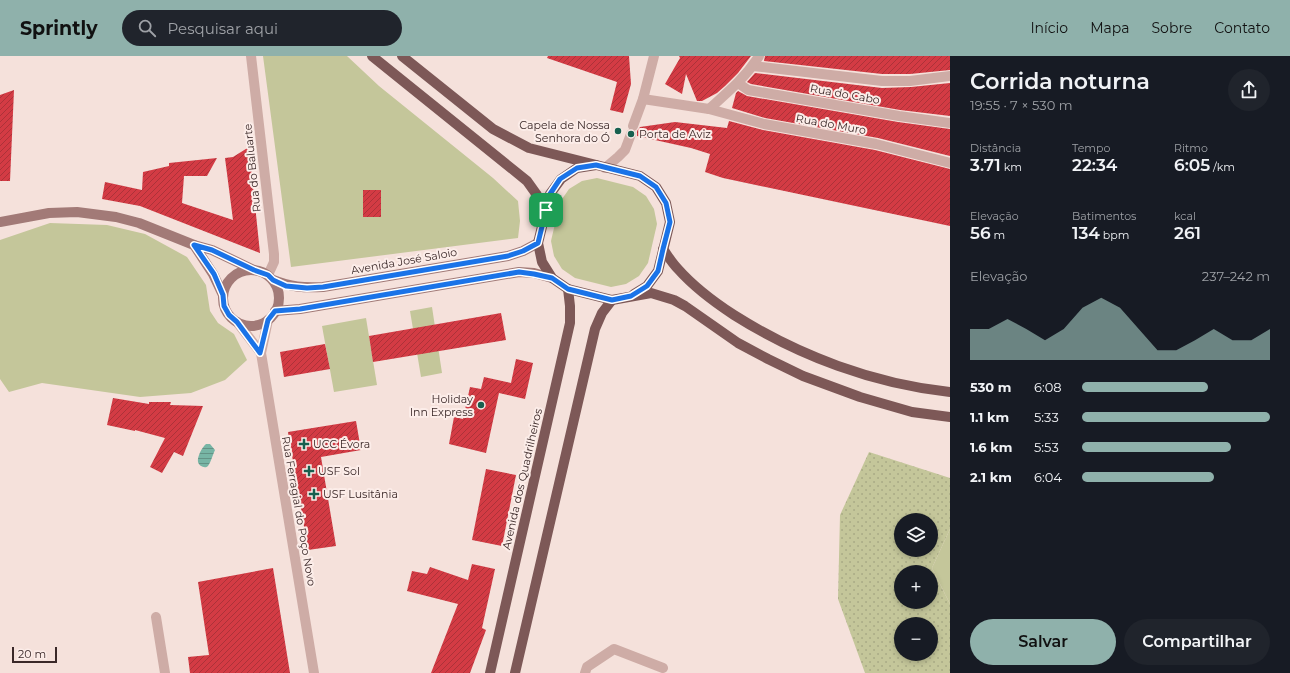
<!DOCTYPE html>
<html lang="pt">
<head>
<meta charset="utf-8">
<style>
	:root { --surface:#171b24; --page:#20242c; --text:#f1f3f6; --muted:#9ea1a6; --accent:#8fb1ab }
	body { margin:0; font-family:Montserrat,sans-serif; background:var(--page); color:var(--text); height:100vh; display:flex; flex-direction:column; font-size:15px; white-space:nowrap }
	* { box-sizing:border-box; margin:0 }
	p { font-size:13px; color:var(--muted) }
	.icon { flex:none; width:22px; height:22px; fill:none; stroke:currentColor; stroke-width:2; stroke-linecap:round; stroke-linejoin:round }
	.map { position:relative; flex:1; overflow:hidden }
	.drawer { display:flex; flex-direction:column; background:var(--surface); width:340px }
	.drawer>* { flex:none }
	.controls { position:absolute; left:894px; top:457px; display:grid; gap:8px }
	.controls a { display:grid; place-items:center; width:44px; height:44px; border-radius:50%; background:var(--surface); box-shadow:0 2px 6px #0003; font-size:20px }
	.scale { position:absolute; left:12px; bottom:10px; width:45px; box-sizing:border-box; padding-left:4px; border:2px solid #3a2828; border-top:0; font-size:11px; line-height:14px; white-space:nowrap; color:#3a2828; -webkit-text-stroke:3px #fcede9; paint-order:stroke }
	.pin { position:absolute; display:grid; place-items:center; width:34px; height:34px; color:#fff; margin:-17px; border-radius:8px; box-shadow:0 2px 6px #0006 }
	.round { display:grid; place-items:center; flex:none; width:42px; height:42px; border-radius:21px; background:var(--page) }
	.summary { display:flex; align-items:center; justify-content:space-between; height:68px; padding:0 20px }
	h1 { font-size:22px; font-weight:600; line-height:30px }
	.stats { display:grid; grid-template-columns:repeat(3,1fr); gap:6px; height:68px; padding:4px 20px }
	.stats div { display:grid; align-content:center }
	.stats b { font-size:17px; font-weight:600 }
	.stats small { font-size:11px; font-weight:400 }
	.stats p { font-size:11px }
	.chart { height:112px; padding:8px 20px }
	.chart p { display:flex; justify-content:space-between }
	.chart svg { width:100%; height:72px; margin-top:4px; fill:var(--accent); opacity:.7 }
	.button { display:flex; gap:8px; margin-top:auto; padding:8px 20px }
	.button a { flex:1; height:46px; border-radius:24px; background:var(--accent); color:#111; font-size:16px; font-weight:600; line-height:46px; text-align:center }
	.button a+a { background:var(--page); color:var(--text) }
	ul { padding:0 20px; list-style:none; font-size:13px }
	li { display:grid; grid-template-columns:64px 48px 1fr; align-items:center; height:30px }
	li i { height:10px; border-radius:5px; background:var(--accent) }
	header { display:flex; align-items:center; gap:24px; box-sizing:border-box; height:56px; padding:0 20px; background:var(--accent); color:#111 }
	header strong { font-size:19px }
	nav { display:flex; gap:22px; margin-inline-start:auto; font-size:14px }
	.search { width:280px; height:36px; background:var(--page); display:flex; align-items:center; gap:10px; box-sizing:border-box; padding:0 14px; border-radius:22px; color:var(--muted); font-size:15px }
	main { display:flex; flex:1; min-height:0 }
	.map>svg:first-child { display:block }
</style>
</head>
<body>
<header>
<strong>Sprintly</strong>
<div class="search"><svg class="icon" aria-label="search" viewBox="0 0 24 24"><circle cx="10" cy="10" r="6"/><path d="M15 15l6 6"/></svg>Pesquisar aqui</div>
<nav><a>Início</a><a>Mapa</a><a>Sobre</a><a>Contato</a></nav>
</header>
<main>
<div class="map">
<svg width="950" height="617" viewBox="0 0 950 617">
	<defs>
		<pattern id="garden-dots" width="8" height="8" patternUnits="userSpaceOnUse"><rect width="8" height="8" fill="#c4c69a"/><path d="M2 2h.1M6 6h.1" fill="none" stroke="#a9aa85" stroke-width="1.8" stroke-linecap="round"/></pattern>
		<pattern id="water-rules" width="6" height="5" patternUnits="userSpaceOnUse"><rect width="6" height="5" fill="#77b5a5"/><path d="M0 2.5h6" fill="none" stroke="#639386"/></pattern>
		<pattern id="building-hatch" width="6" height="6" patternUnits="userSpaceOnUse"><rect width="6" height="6" fill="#d33b44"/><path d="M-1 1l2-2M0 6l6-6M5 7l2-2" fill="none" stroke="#ac3239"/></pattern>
	</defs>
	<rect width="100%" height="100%" fill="#f5e1db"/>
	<g fill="#c4c69a">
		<path d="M263 0H347L379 30 493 122 518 145 520 165 518 182 291 211Z"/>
		<path d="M597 122 633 131 646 140 654 153 657 168 648 207 639 220 626 228 611 231 575 222 562 213 554 200 551 185 560 146 569 133 582 125Z"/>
		<path d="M50 167 107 169 145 178 187 201 206 229 210 255 218 267 234 278 247 304 225 324 191 337 140 341 42 327 9 336 0 323V184Z"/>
		<path d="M432 251 442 317 421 321 410 255Z"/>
		<path d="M366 262 377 329 334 336 322 270Z"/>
		<path d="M950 473V548L932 512Z"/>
	</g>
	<path fill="url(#garden-dots)" fill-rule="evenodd" d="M869 396 950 422V473L932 512 950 548V617H865L838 543 840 459ZM901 464H931V494H901ZM901 516H931V546H901ZM901 568H931V598H901Z"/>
	<path fill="url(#water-rules)" d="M206 388H210L215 394C213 398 211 406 208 410 205 413 199 410 198 406 197 401 202 391 206 388Z"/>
	<g fill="url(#building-hatch)">
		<path d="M548 0H629L631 28 623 57 610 54 617 26 547 2Z"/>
		<path d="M679 0H751L738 17 725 30 717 37 702 45H697L686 18 682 38 665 28 680 2Z"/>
		<path d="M765 0H950V14L910 18H882L764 5Z"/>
		<path d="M755 17 882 32 911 31 950 27V60L900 54 751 28 747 26Z"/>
		<path d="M14 34 10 125H0V39Z"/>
		<path d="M738 35 747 40 898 66 950 73V100L878 82 765 62 732 52 736 37Z"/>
		<path d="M729 65 763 74 875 94 950 113V170L723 122 705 116 710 98 691 92 637 80V75L640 71 675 66 727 72Z"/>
		<path d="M249 91 260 197 140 150 102 143 105 126 142 134 143 116 169 110V107L217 102 207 120H184L182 147 233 164 225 102 233 101Z"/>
		<rect x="363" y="134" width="18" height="27"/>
		<path d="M501 257 506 284 373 306 369 280Z"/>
		<path d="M325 288 330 313 284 321 280 296Z"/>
		<path d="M516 303 533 307 525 343 499 337 486 397 449 388 454 361 463 363 470 331 481 333 484 321 511 327Z"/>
		<path d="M113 342 149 348V346H171L170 349 203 350 183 400 174 396 162 417 150 411 165 382 135 374V375L107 369Z"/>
		<path d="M356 365 361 394 321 401 336 490 308 494 288 376Z"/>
		<path d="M486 413 516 419 502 490 472 484Z"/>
		<path d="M472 508 495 513 482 572 486 574 470 617H431L458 548 407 535 412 515 427 518 430 511 468 524Z"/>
		<path d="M273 512 290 617H190L188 601 209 599 198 526Z"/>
	</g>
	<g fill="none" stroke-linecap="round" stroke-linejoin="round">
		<g stroke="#ceaca6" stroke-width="10">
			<path d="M251 0 274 198V206L268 219"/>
			<path d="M753 10 882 25H910L950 20"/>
			<path d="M738 27 748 34 899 60 950 67"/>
			<path d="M643 43 709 53 764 68 876 88 950 107"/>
			<path d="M709 53C728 36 746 21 759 0"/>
			<path d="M633 70 643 43 654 0"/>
			<path d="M605 112 618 101 625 94 631 78"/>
			<path d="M268 264 261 297 314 617"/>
			<path d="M237 266 261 297"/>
			<path d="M156 561 165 617"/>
			<path d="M585 617 587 611 614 593 663 612"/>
		</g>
		<g stroke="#a27a77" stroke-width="10">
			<path d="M0 166 49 157 77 156 116 161 139 167 194 189 212 194 254 214"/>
			<path d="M194 189 213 218 223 239"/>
			<circle cx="251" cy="242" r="28"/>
			<path d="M273 224C291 231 303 232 323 231L508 200 523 195 538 187"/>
			<path d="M275 255 300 253 519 216 534 217 552 222"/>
		</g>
		<g stroke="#7d5857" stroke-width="10">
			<path d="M372 0 527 125 537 139 546 154"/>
			<path d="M402 0 493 73 529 92 640 120 656 131 666 147 670 166 658 215 647 230 634 238"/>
			<path d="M596 109 577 112 561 123 550 138 538 187 542 206 552 222 568 233 612 244 651 237 674 244 685 250 738 287 768 303 803 320 860 341 912 356 950 361"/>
			<path d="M663 193C668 200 672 207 678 213 694 231 714 246 734 259 799 300 874 328 950 336"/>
			<path d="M490 617 570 267V250L568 233"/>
			<path d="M515 617 595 273 602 257 612 244"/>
		</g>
	</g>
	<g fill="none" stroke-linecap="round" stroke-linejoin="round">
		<defs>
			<path id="route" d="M596 109 640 120 656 131 666 147 670 166 663 193 658 215 647 230 631 240 612 244 568 233 552 222 534 218 519 216 300 253 275 255 268 264 260 297 237 266 229 259 224 250 223 239 214 218 194 189 212 194 254 214 268 219 273 224 286 230 307 232 323 231 508 200 523 195 538 187 550 138 560 123 577 112Z"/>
		</defs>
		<use href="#route" stroke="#fff" stroke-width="8"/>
		<use href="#route" stroke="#1a73e8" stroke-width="5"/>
	</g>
	<g fill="#18604f" stroke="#fcede9" stroke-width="1.5">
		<circle cx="618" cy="75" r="4"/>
		<circle cx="631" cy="78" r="4"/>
		<circle cx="481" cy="349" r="4"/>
		<path d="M302 382h4v4h4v4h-4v4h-4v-4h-4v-4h4z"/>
		<path d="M307 409h4v4h4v4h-4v4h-4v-4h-4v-4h4z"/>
		<path d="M312 432h4v4h4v4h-4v4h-4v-4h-4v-4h4z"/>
	</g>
	<g text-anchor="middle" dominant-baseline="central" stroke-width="4" stroke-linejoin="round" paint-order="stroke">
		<g font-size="11" fill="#3a2828" stroke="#fcede9">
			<text transform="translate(845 38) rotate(10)">Rua do Cabo</text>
			<text transform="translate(831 68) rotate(10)">Rua do Muro</text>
			<text transform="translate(252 112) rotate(-96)">Rua do Baluarte</text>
			<text transform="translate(404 205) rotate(-10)">Avenida José Saloio</text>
			<text transform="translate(522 423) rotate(-77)">Avenida dos Quadrilheiros</text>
			<text transform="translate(299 455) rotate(80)">Rua Ferragial do Poço Novo</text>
		</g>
		<g font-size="11" fill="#3a2828" stroke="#fcede9" text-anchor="start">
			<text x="610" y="69" text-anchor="end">Capela de Nossa<tspan x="610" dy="13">Senhora do Ó</tspan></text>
			<text x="639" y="78">Porta de Aviz</text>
			<text x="473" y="343" text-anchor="end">Holiday<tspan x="473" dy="13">Inn Express</tspan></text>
			<text x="313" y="388">UCC Évora</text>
			<text x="318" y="415">USF Sol</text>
			<text x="323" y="438">USF Lusitânia</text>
		</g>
	</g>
</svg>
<div class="controls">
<a><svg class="icon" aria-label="layers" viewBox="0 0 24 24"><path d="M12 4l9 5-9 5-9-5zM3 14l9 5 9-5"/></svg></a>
<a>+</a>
<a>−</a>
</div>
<div class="scale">20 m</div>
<div class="pin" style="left:546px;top:154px;background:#1e9e55"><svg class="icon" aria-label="arrive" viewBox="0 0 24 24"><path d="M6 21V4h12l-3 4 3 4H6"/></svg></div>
</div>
<section class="drawer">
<div class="summary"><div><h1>Corrida noturna</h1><p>19:55 · 7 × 530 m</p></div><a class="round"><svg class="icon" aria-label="share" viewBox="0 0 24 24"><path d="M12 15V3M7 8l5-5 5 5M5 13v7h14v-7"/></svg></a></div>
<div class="stats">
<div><p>Distância</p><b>3.71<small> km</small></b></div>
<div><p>Tempo</p><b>22:34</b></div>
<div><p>Ritmo</p><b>6:05<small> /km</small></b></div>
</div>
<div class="stats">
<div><p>Elevação</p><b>56<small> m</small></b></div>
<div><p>Batimentos</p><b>134<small> bpm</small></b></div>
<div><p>kcal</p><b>261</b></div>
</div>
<div class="chart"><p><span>Elevação</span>237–242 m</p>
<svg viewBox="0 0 160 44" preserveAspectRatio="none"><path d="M0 44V25L10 25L20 19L30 25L40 32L50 25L60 12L70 6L80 12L90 25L100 38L110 38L120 32L130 25L140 32L150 32L160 25V44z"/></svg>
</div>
<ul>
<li><b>530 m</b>6:08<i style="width:67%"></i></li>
<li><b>1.1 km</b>5:33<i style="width:100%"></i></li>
<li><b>1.6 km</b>5:53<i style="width:79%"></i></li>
<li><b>2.1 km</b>6:04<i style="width:70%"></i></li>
</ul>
<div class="button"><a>Salvar</a><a>Compartilhar</a></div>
</section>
</main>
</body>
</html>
